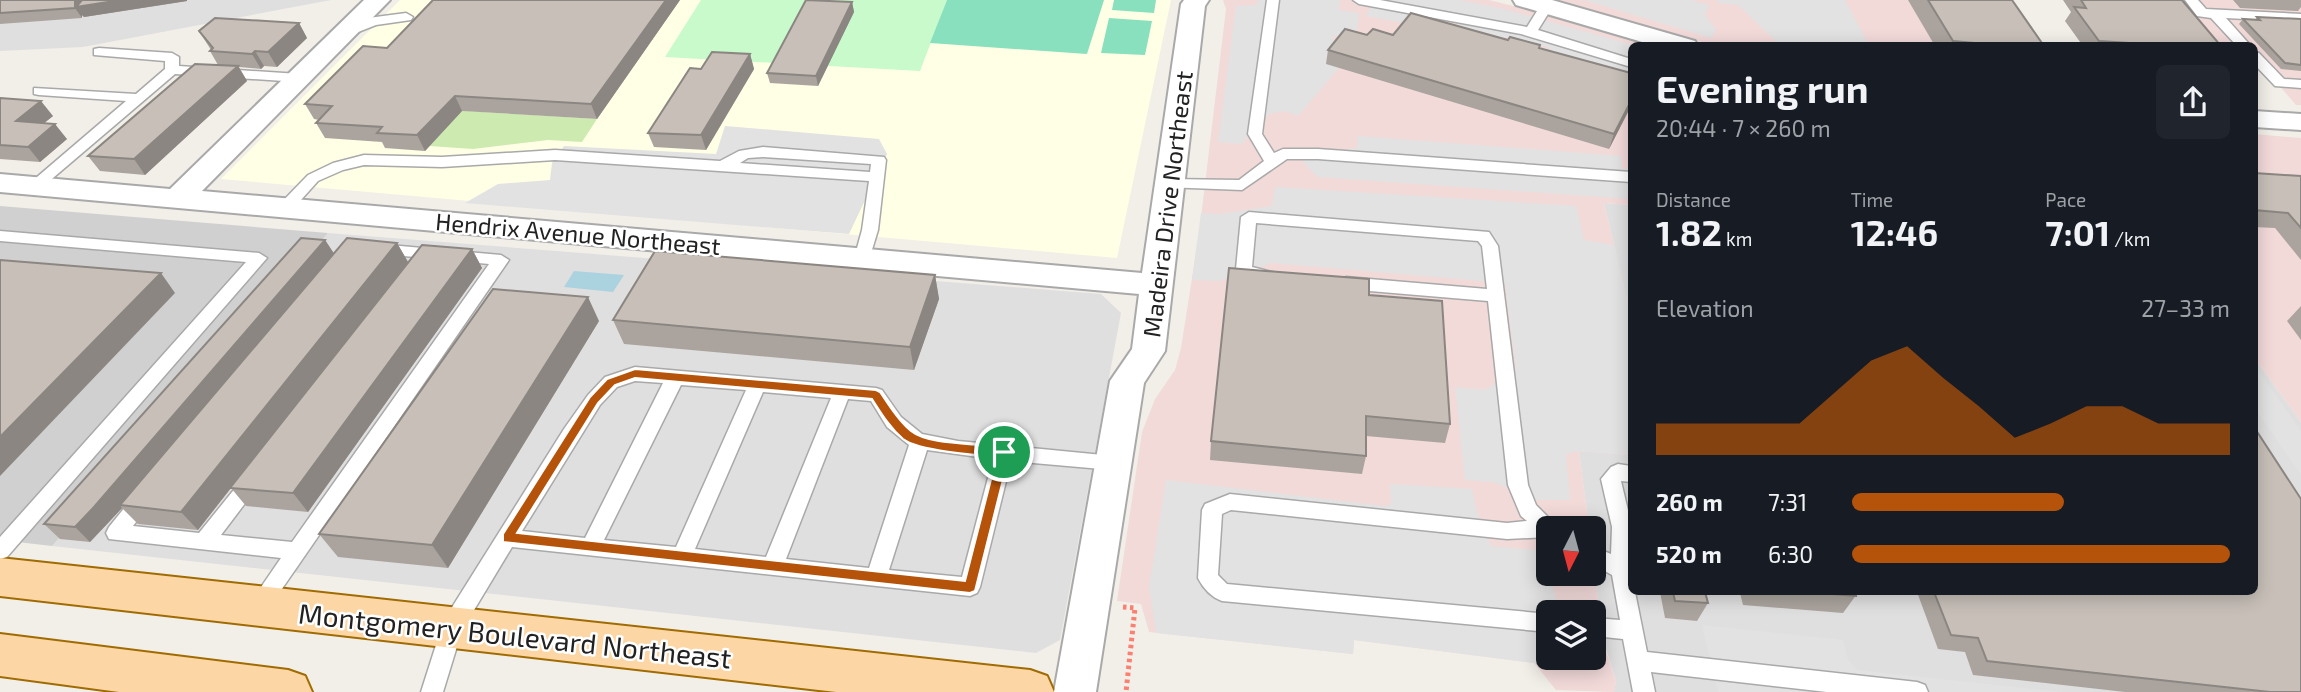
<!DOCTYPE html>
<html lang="en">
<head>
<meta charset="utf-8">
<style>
	:root { --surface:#171b24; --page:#20242c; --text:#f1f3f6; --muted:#9ea1a6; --accent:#b45309 }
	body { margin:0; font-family:"Exo 2",sans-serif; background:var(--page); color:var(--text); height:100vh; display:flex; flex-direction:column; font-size:26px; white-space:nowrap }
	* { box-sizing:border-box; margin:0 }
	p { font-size:23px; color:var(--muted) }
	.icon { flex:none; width:38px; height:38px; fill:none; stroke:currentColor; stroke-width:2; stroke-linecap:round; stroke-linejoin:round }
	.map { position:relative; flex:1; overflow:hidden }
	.sheet { position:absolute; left:1628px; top:42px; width:630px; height:553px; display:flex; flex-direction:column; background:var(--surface); border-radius:10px; box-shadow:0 4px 18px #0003 }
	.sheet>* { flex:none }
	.needle { width:46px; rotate:186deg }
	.buttons { position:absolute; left:1536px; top:516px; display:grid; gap:14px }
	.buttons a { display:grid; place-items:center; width:70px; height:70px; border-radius:10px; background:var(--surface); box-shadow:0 4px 18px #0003; font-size:35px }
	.pin { position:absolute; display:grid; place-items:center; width:60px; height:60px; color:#fff; margin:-30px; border:4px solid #fff; border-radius:50%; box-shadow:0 2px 7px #0007 }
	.round { display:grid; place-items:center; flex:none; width:74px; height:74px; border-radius:10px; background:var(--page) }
	.summary { display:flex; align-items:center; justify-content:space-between; height:119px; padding:0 28px }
	h1 { font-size:38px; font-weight:700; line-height:52px }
	.figures { display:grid; grid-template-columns:repeat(3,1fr); gap:10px; height:119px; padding:7px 28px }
	.figures div { display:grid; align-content:center }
	.figures b { font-size:35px; font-weight:700 }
	.figures small { font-size:19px; font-weight:400 }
	.figures p { font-size:19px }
	.chart { height:196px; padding:14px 28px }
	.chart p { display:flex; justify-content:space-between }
	.chart svg { width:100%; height:126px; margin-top:7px; fill:var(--accent); opacity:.7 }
	ul { padding:0 28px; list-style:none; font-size:23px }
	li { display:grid; grid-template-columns:112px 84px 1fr; align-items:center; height:52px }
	li i { height:18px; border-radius:9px; background:var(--accent) }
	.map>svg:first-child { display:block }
</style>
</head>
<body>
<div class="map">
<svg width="2301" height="692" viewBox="0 0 2301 692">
	<rect width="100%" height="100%" fill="#f2efe9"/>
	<g fill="#e0dfdf">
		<path d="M0 0H331L83 47 0 51Z"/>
		<path d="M1604 203 1631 205V316L1614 245Z"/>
		<path d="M328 233 1101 294 1121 313 1060 640 1036 653 52 546Z"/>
		<path d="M2254 357 2301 422V692H1614L1616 681 1604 642 1594 569V528H1589L1579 451 1631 455V592H2254Z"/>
	</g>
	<g fill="#f2dad9" fill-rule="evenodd">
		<path d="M1223 0H1489L1566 19 1653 45 1631 46V205L1604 203 1631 316V455L1579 451 1589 528H1549V574H1594V567L1604 645 1616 681 1614 692 1556 690 1534 663 1354 640 1353 654 1149 632 1141 604 1117 601 1142 432 1155 399 1175 370 1181 348 1199 234 1226 9ZM1549 612H1594V658H1549Z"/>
		<path d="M1558 0H1998L2030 45H1712Z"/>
		<path d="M2167 0H2301V105H2296L2263 67H2254V46L2206 45Z"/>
		<path d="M2254 134 2301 138V422L2254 357Z"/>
	</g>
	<path fill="#ffffe5" d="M400 0H1171L1117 258 221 179Z"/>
	<path fill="#d0d0d0" d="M0 206 328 233 52 546 0 540Z"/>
	<path fill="#cdebb0" d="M435 109 597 119 582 142 548 140 473 149 429 146Z"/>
	<path fill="#c8facc" d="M701 0H947L920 71 665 57Z"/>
	<g fill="#88e0be">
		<path d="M947 0H1104L1087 54 930 43Z"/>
		<path d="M1114 0H1156L1154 13 1112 10Z"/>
		<path d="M1109 18 1152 21 1145 55 1101 53Z"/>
	</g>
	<g fill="#e2e2e2">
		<path d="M1258 0H1340L1339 10 1359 13 1356 36 1340 35 1334 36 1333 40 1356 48 1298 116 1285 111 1269 114 1241 144 1218 142 1236 6 1256 5Z"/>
		<path d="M1361 0H1459L1504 9 1633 45 1631 46V80L1545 56 1550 48 1506 37 1499 44 1453 33 1458 24 1451 21H1445L1442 30 1366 16 1370 8Z"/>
		<path d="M1584 0H1691L1709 5 1705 15 1716 30 1711 38Z"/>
		<path d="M1717 0H1845L1869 45H1780L1738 5 1718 3Z"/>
		<path d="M725 126 879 139 887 154 849 234 465 203 498 184 550 180 552 163 564 146 716 154Z"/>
		<path d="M1358 136 1621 156 1622 168 1631 169V199L1317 177 1298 156 1357 148Z"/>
		<path d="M1275 187 1576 206 1584 240 1614 245 1631 316V455L1579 451 1566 454 1570 500H1537L1493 482 1465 480 1455 387 1485 390 1516 370 1505 283 1272 263 1220 281 1192 280 1201 213 1220 214 1272 206Z"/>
		<path d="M2254 365 2301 431V475L2254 407Z"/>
		<path d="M1166 480 1385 506 1391 504 1390 484 1472 489 1477 512 1491 546 1544 551 1556 601 1566 612H1549V658H1590L1592 665 1534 663 1354 640 1353 654 1156 633 1149 587Z"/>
		<path d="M1702 625 1843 640 1848 660 1857 670 2063 692H1718Z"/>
	</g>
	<path fill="#aad3df" d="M574 271 624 275 613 292 564 287Z"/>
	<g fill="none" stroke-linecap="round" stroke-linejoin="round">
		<defs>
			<g id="service">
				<path d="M1267 0H1279L1262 134 1274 153 1283 149H1318L1631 172V182L1318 159H1287L1242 190 1164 187 1161 184 1164 181 1169 179 1239 180 1264 161 1248 134Z"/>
				<path d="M1353 0H1380L1527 27 1542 3 1547 2 1553 6 1538 30 1631 59V67L1521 34 1359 4Z"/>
				<path d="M2185 0H2198L2206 9 2301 14V22L2226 18 2251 46H2237L2211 18 2197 16Z"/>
				<path d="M406 13 413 17 411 20 376 25 348 36 341 32 368 18Z"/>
				<path d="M99 48 172 53 179 57V66L299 74 306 78 299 82 175 74 40 189H30L27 186 30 183 126 101 39 95 34 94V88L136 94 165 69V61L94 55V49Z"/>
				<path d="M2254 52 2259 53 2284 79 2301 80V88L2275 86 2254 64Z"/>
				<path d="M763 147 884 157 886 160 878 230 868 263H856L854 259 862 230 869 181 555 160 442 167 364 165 343 170 318 181 291 211H279L277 207 308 175 333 163 364 155 442 157 555 150 720 161 739 151ZM763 157 871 164 870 172 740 163 748 158Z"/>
				<path d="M1249 212 1489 232 1498 246 1528 485 1536 505 1559 528H1549V537L1507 539 1231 510 1222 514 1218 575 1227 584 1549 614V632L1222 601C1211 597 1203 588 1198 578L1202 510 1205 504 1230 494 1507 523 1527 521 1521 516 1508 485 1488 301 1346 289 1338 283 1346 277 1487 289 1482 246 1478 241 1256 223 1252 267 1272 272 1274 276C1264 287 1245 280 1236 269L1241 217Z"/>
				<path d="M0 231 259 253 267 258 7 557 0 559V537L246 262 0 241Z"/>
				<path d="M378 244 501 255 509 260 266 612 259 615 252 612 248 606 281 558 109 539 106 533 109 527 138 491 145 489 152 491 155 497 133 526 199 533 245 476 252 473 259 476 262 481 221 535 292 542 489 264 372 253 370 249 372 245Z"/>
				<path d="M635 367 876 388 882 390 901 417 922 434 958 441 1113 456 1120 458 1123 463 1120 468 1113 470 1011 461 980 587 977 593 970 596 512 547 462 630 443 692H421L444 620 564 429 588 395 605 377ZM635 381 663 383 585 538 522 531 600 405 617 387ZM681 385 746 390 676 547 604 540ZM763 392 831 398 766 557 695 549ZM848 399 871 401 887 427 909 445 869 568 786 559ZM927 450 993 459 962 577 889 570Z"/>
				<path d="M1618 464 1631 466V482L1621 481 1631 523V592H1635L1647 652 1917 682 1925 685 1928 692H1827L1651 672 1655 692H1633L1623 639 1594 636V618L1620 620 1612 575 1594 565V547L1611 554 1612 527 1601 479 1611 467Z"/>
			</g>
			<g id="minor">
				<path d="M364 0H390L202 191 1142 273 1181 4 1184 0H1209L1205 6 1165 351 1144 383 1096 692H1054L1110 381 1132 349 1139 294 0 192V174L170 189Z"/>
				<path d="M1513 0H1552L1695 41 1698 46H1656L1516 5Z"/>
				<path d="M2254 111 2301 114V130L2254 127Z"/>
			</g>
			<g id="primary">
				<path d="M0 558 1030 670 1047 676 1054 692H836L0 596Z"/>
				<path d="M0 634 288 670 305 676 312 692H119L0 676Z"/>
			</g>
		</defs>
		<use href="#service" stroke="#a9a9a9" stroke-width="3"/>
		<use href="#minor" stroke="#a9a9a9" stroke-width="4"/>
		<use href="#primary" stroke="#a06b00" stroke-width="4"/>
		<path stroke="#fa8072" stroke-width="5" stroke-dasharray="3.5 3.5" stroke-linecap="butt" d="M1123 607 1135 608 1126 692"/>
		<use href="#service" fill="#fff" fill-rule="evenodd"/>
		<use href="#minor" fill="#fff" fill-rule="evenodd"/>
		<use href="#primary" fill="#fcd6a4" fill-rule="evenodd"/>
	</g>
	<g fill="#aba49e">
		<path d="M0 0H81V1L82 0H187V1L84 17 82 15V18L0 24Z"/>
		<path d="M680 0 597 119 462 111 425 151 385 148 382 142 325 138 316 123 319 120 314 119 305 104Z"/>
		<path d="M1908 0H2012L2044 46H1935Z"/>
		<path d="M2063 0H2182L2221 46H2083L2065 21 2071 12Z"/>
		<path d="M2233 0H2301V7L2298 11 2240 8Z"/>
		<path d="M852 2 854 12 818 86 770 83 767 73Z"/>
		<path d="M2257 17 2301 19V71L2281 69 2239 24 2243 19 2255 20Z"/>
		<path d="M299 23 307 38 277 67 264 66 261 69 239 67 247 81 145 175 100 171 88 156 218 65 210 51 211 50 199 31Z"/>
		<path d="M1367 35H1393L1540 48 1631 106 1609 149 1326 64 1328 50Z"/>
		<path d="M750 54 754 69 706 150 654 147 648 133 701 69Z"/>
		<path d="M0 98 53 116 44 123 67 139 40 162 0 159Z"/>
		<path d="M2254 173 2301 176V260L2275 228 2254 227Z"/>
		<path d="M325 240 334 254 397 243 408 262 472 249 482 268 308 512 246 506 231 488 198 530 138 524 122 508 90 542 60 539 44 524Z"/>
		<path d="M935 275 939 299 914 370 624 344 613 320Z"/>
		<path d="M1369 295 1450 424 1445 443 1366 436V456L1362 474 1210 460 1211 441Z"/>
		<path d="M2301 306V340L2287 321Z"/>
		<path d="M599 321 448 568 338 557 319 534Z"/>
		<path d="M1660 592H1705L1708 603 1697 621 1665 618Z"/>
		<path d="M1724 592H1860L1859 594H1857L1843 613 1743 605 1740 593Z"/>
		<path d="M1917 592H2254L2301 692H2125L1973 675 1965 652 1938 649Z"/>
	</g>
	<g fill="#8b8681">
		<path d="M75 0H81V6L121 0H187V1L84 17 82 15V18L75 8Z"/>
		<path d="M666 0H680L597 119 591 104Z"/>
		<path d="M852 2 854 12 818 86 816 76Z"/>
		<path d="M299 23 307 38 277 67 268 52Z"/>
		<path d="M255 51 264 66 261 69 252 54Z"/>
		<path d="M750 54 754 69 706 150 701 135Z"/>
		<path d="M238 66 247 81 145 175 134 159Z"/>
		<path d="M455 96 462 111 425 151 417 135Z"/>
		<path d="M41 101 53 116 28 136 16 121Z"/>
		<path d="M1631 101V106L1609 149 1614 134Z"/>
		<path d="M55 124 67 139 40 162 28 147Z"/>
		<path d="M325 240 335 255 120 505 122 508 109 522 90 542 75 527Z"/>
		<path d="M397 243 408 262 198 530 181 512Z"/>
		<path d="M472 249 482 268 308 512 293 493Z"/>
		<path d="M161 273 175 293 0 476V437Z"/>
		<path d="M935 275 939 299 914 370 910 347Z"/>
		<path d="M588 297 599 321 448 568 432 545Z"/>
	</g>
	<g fill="#c7bfb8" stroke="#8b8681" stroke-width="2">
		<path d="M0 0H75V8L0 13Z"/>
		<path d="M82 0H121L76 7Z"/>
		<path d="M433 0H666L591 104 455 96 417 135 377 133 382 127 316 123 332 106 305 104 363 46 387 48Z"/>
		<path d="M806 0 852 2 816 76 767 73Z"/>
		<path d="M1928 0H2012L2044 46H1976L1974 43 1953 41Z"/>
		<path d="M2081 0H2182L2221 46H2175L2099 41 2074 7 2086 8Z"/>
		<path d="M1411 13 1508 40 1510 37 1540 45 1539 48 1631 73V101L1614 134 1328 50 1345 29 1367 35 1373 29 1393 35Z"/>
		<path d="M2257 17 2301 19V65L2285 63 2243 19 2260 20Z"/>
		<path d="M215 18 299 23 268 52 255 51 252 54 210 51 213 48 199 31Z"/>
		<path d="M712 52 750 54 701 135 648 133 690 68 701 69Z"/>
		<path d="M195 64 238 66 134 159 88 156Z"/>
		<path d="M0 98 41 101 16 121 55 124 28 147 0 145Z"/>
		<path d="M2254 173 2301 176V228L2288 213 2254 210Z"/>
		<path d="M301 238 325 240 94 507 75 527 44 524Z"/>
		<path d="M347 238 397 243 181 512 120 505Z"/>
		<path d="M422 245 472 249 293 493 230 488Z"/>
		<path d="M655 251 935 275 910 347 613 320Z"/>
		<path d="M0 260 161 273 0 437Z"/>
		<path d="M1229 268 1369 279V295L1442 301 1450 424 1366 416V456L1211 441Z"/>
		<path d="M493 289 588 297 432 545 319 534Z"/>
		<path d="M2254 427 2301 499V692H2270L1987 661 1978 638 1951 635 1934 592H2254Z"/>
		<path d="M1673 592H1705L1708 603 1675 601Z"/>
		<path d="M1807 592H1855L1856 596Z"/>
	</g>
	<path fill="#b45309" stroke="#fff" stroke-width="2" fill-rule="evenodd" d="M635 369 876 390 880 392C889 405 898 421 911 431 931 447 984 442 1009 449L1010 452 975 591 970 593 503 542V534L590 397 607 379ZM635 378 872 399C881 413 890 428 903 439 919 451 976 455 997 456L965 581 517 533 598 403 615 385Z"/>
	<g text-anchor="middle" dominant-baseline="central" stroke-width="5" stroke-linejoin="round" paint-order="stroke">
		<g font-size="24" fill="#222" stroke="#fff">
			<text transform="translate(1167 204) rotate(-83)">Madeira Drive Northeast</text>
			<text transform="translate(578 233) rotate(5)">Hendrix Avenue Northeast</text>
		</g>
		<g font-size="28" fill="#222" stroke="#fff">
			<text transform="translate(515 635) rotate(6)">Montgomery Boulevard Northeast</text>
		</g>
	</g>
</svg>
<div class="buttons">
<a><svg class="needle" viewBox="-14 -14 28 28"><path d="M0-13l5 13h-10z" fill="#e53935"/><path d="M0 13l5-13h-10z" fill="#9ea1a6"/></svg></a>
<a><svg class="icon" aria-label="layers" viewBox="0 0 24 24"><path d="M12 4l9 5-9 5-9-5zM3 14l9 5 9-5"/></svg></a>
</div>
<div class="pin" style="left:1004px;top:452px;background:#1e9e55"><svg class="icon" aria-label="arrive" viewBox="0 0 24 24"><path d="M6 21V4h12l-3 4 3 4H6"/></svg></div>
<section class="sheet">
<div class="summary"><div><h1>Evening run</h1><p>20:44 · 7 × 260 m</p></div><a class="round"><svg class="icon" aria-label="share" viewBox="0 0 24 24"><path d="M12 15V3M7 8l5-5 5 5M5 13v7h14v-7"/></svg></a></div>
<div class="figures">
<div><p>Distance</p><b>1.82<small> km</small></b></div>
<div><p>Time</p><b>12:46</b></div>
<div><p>Pace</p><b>7:01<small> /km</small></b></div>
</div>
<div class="chart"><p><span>Elevation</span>27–33 m</p>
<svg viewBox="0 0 160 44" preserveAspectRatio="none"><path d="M0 44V33L10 33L20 33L30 33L40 33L50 22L60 11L70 6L80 17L90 27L100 38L110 33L120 27L130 27L140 33L150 33L160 33V44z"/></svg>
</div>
<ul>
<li><b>260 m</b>7:31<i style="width:56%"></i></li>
<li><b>520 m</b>6:30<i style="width:100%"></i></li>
</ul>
</section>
</div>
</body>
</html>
